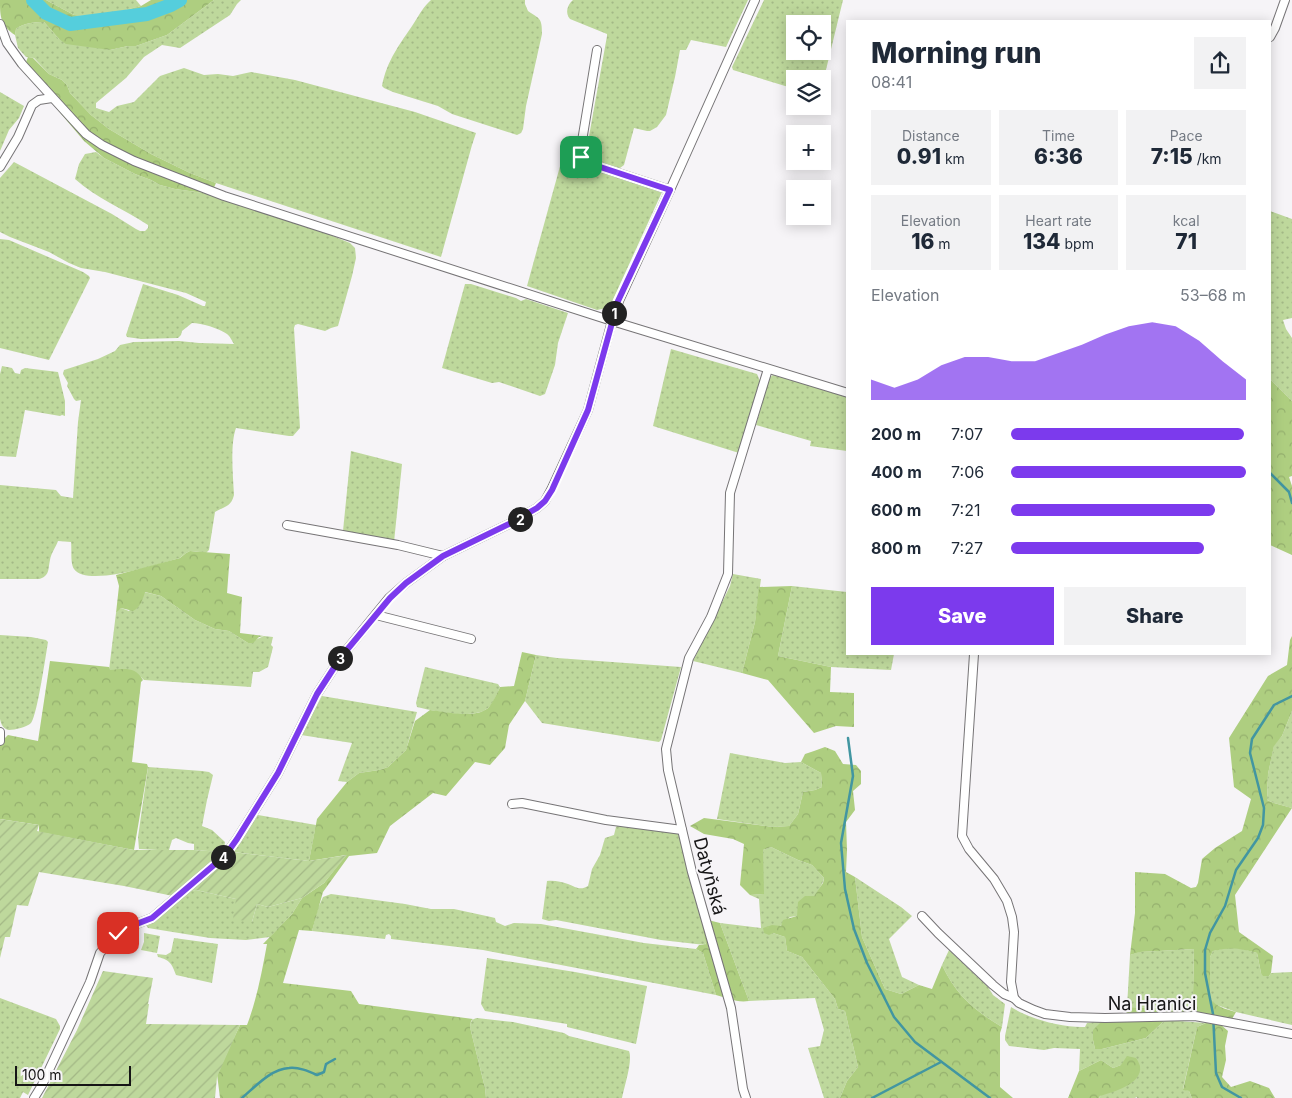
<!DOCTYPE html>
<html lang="en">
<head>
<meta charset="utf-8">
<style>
	:root { --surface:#fff; --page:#f2f2f3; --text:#1f2937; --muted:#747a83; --accent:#7c3aed }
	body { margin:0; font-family:Inter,sans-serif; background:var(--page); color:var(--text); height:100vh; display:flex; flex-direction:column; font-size:19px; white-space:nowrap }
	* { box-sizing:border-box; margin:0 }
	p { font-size:16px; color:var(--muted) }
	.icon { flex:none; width:28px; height:28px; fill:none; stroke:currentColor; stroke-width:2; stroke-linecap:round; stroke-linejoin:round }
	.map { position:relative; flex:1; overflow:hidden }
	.panel { position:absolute; left:846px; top:20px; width:425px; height:635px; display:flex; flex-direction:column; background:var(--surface); border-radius:0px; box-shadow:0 2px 12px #0003 }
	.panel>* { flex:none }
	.fabs { position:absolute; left:786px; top:15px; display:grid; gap:10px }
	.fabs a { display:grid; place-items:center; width:45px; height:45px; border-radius:0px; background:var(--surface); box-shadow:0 2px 12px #0003; font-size:25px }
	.scale { position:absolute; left:15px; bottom:12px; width:116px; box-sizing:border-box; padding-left:5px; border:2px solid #161516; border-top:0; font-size:14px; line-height:18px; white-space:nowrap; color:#161516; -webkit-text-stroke:4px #f6f4f7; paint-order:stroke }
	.pin { position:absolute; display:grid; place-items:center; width:42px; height:42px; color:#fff; margin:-21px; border-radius:10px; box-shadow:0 2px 8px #0006 }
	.km { position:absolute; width:25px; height:25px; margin:-12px; border-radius:50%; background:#222; color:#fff; font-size:14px; line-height:25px; text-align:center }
	.round { display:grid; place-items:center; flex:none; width:52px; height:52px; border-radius:0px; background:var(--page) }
	.head { display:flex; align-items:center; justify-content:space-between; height:85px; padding:0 25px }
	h1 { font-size:28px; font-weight:800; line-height:38px }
	.figures { display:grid; grid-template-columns:repeat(3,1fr); gap:8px; height:85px; padding:5px 25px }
	.figures div { display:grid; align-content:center; border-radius:0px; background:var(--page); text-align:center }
	.figures b { font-size:21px; font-weight:800 }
	.figures small { font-size:14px; font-weight:400 }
	.figures p { font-size:14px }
	.chart { height:140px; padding:10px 25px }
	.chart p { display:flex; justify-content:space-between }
	.chart svg { width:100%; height:90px; margin-top:5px; fill:var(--accent); opacity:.7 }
	.primary-button { display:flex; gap:10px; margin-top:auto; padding:10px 25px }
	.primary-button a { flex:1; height:58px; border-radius:0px; background:var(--accent); color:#fff; font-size:20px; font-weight:800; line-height:58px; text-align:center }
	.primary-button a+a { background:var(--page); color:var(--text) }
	ul { padding:0 25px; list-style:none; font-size:16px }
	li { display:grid; grid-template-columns:80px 60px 1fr; align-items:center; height:38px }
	li i { height:12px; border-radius:6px; background:var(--accent) }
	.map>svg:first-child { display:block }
</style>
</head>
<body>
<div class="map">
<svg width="1292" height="1098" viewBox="0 0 1292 1098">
	<defs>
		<pattern id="grass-dots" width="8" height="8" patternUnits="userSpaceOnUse" patternTransform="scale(1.25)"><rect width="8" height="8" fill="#bed89c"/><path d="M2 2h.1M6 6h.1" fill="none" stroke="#a3b886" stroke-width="1.8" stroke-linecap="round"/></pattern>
		<pattern id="forest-crowns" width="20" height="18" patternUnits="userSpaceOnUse" patternTransform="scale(1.25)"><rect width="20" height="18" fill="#aece80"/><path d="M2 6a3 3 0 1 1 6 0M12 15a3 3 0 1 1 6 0" fill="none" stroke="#95b06e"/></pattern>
		<pattern id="garden-furrows" width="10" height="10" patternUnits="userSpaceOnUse" patternTransform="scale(1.25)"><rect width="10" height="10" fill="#bed89c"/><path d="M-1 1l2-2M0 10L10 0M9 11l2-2" fill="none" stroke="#a3b886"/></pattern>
	</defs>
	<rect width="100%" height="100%" fill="#f6f4f7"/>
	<g fill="url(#grass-dots)" fill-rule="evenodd">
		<path d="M46 0H136L141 6 98 17 74 15Z"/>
		<path d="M214 0H241L237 4 230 15 180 48 162 45 144 57 126 78 96 103V108L109 112 117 106 134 102 160 76 184 68 204 75 218 74 233 76 251 72 295 80 415 112 476 133 472 145 441 257 216 183 190 173 151 154 109 129 91 115 70 93 67 85 62 80 49 74 34 58 26 57 18 48 15 35 16 29C23 23 34 22 44 22L59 39 110 50 128 46H136L167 35Z"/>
		<path d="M431 0H525V4L528 11C540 19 542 18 542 34L526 106 523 129 521 133 517 135 452 114 438 106 393 92 384 88 382 86C387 60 400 44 414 23 419 15 424 6 431 0Z"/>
		<path d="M573 0H748L726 47 691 40 686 50H680L675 77 666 115 657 127 650 131H647L634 128 624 165 620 168H618C607 165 591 164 586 153L607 36V34L570 19C565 13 567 5 573 0Z"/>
		<path d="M764 0H843L823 82 822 79H795V89L733 70 732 67ZM795 24H822V51H795Z"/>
		<path d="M0 92 24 106 19 118 9 130 0 151Z"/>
		<path d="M96 152 104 158 135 174 151 180 160 185 175 189 211 194 328 234 350 243 355 248 356 258 352 276 338 326 331 328 325 331 298 324 295 325 294 328 300 428 293 436H289L236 428C230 444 233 476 234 495 231 507 225 506 215 512L209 550 206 553C193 551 190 548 180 558 162 563 87 588 74 569 70 563 72 550 71 542L58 541C56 547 51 553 50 560 48 569 50 576 39 579H0V485L56 490 61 496 73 498 78 422 81 400 76 401 74 399 67 386 68 383 63 374 64 370 98 359 115 351 120 345 134 342 179 341 199 343 234 344C232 341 230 336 227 334 218 328 202 323 192 323L182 331 181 335 178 338 141 339 127 337 126 335 143 284 178 295 203 306H205L206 302 186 293 105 272 81 268 69 263 49 252 10 237 0 232V178L14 162 112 214 136 229 140 231H145L148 228V225C124 209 96 198 75 179L79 164 85 154Z"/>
		<path d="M563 158 597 168 646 185 662 192 611 304 607 308 597 310 527 286 562 159Z"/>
		<path d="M1270 211 1292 219V318L1283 320 1286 329 1292 338V401L1270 379Z"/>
		<path d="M0 239 9 240 83 272 89 276 90 278 49 360 0 348Z"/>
		<path d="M465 284H471L516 298 521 301 526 299 568 313 558 343 555 365 545 394 540 396 499 382 492 383 442 368Z"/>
		<path d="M671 349 757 374 760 381 739 453 653 426Z"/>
		<path d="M2 366 12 368 15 373 20 374 21 370 25 368 58 372 65 401V416L62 415 60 416 25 410 16 457 0 456V374Z"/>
		<path d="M773 375 847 396V451L810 446 811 441 756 425 769 378Z"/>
		<path d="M351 451 402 464 394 542 343 531Z"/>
		<path d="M733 574 761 579 755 622 742 673 693 661 730 586Z"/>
		<path d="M792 586 847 592 848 654H894L891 670 831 667 778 656Z"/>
		<path d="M144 592 161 596 195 620 215 629 229 631 248 643 264 636 273 637 271 645 273 647 268 667 259 672H253L251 687 144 680 141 677 109 670 116 613 119 609 121 608 129 611Z"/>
		<path d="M0 635 31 637 46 640 48 642C46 654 37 717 31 723 27 727 15 730 9 730 3 729 1 724 0 719Z"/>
		<path d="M536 655 557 658 681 667 661 740 659 742 542 723 525 701Z"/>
		<path d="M425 667 498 684 500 687C498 692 493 704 489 707 475 721 434 711 417 707L416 703Z"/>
		<path d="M322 696 417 712 406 750 388 767 379 770 359 773 347 782 338 781 352 743 301 735Z"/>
		<path d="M1292 711V808L1274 803 1267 800 1268 774 1274 745 1282 736Z"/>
		<path d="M730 753 785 763 801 762 821 773 822 787 815 790 803 792 798 814 789 826 773 827 717 819Z"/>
		<path d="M148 767 202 771 209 772 213 775 207 800 202 826 212 830 225 842 224 850 222 852 194 850V844L188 843 176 838 172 840 169 850H158L139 849 138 837Z"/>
		<path d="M258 815 316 825 309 861 233 852Z"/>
		<path d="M617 826 666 830 678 833 698 898 706 943 705 945 661 940 556 920 549 921 542 919 547 881C554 880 562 882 568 884 576 887 580 891 588 886L592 869 600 855 605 838 614 835 616 827Z"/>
		<path d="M771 847 798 860 812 865 824 878C821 892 806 905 797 916L790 917 773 933 785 937 787 951 802 957 835 999 838 1009 845 1011 858 1067 847 1081 840 1098H824L808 1048 820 1046 824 1030 815 998 749 1001 720 923 761 928 759 899 750 895 763 894V850Z"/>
		<path d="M855 877 901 907 912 916 889 939 902 977 919 985 901 994 885 989 862 937Z"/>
		<path d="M196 890 236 899 252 922 257 904 268 907 302 898 292 914 270 937 246 940 210 938 148 928 146 925 150 922 190 891Z"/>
		<path d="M331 894 405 904 431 909H454L491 917 495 918 496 922 505 926 514 923 541 924 644 943 696 949 703 953 716 995 483 950 391 939V936L389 934 386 935 385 939 312 931 318 908 323 897Z"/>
		<path d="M144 933 160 936 157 953 141 950 144 942Z"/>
		<path d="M174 938 218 944 212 983 176 975C172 964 170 960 158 957L157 954 166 955 171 952Z"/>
		<path d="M1229 947 1243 949 1257 953 1261 973 1269 976 1271 973 1292 972V1025L1236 1012 1217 1005 1214 1003 1210 998V957L1213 951Z"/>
		<path d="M1194 949 1193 995 1196 1009 1127 1007 1130 955 1139 952Z"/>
		<path d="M949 950 988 987 993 995 1005 1004 1002 1027C975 1011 956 995 942 965Z"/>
		<path d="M487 958 575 972 647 986 636 1044 567 1027V1024L485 1011 481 1004Z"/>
		<path d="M0 998 56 1019 60 1026V1029L28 1095 23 1092 20 1098H0Z"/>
		<path d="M1011 1007C1030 1019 1063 1028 1085 1027L1087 1023 1102 1021 1093 1040 1095 1049H1102L1146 1038 1165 1020 1206 1023 1197 1027 1183 1089 1189 1091 1192 1098H1137V1097L1135 1098H1099L1121 1065 1113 1068 1101 1060 1079 1071 1080 1049 1054 1048 1044 1050 1009 1046 1005 1040V1036Z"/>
		<path d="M477 1018 513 1022 564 1033 569 1036 629 1051C633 1061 624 1087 622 1098H486L485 1088 470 1027C471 1022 471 1019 477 1018Z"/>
	</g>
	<g fill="url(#forest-crowns)">
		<path d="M0 0H46L74 15 98 17 141 6 151 0H214L167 35 136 46H128L110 50 66 44 59 39 44 22C34 22 23 23 16 29L15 35C0 25 0 16 0 0Z"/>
		<path d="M28 57 33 58 49 74 62 80 67 85 70 93 91 115 109 129 151 154 190 173 216 183 211 194 175 189 160 185 151 180 135 174 104 158 84 141 51 102 43 85 26 67V62Z"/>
		<path d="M1270 379 1292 401V476L1289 477 1292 486V555L1270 545Z"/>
		<path d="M190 551 230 554 227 593 242 597 240 633 264 636 259 637 253 643H248L229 631 215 629 195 620 161 596 145 592C143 599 140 608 133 611L121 608 116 613 119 586 116 575 180 558 186 553Z"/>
		<path d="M792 586 778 656 831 667 830 692 854 693V727L836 726 814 733 768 680 742 673 755 622 759 587Z"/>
		<path d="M1292 636V711L1282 736 1274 746 1268 774 1267 800 1274 803 1292 808 1235 895 1239 932 1273 956 1271 973 1269 976H1263L1261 973 1257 953C1238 948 1232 947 1213 951L1210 957V998C1216 1007 1226 1009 1236 1012L1232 1019 1126 1014 1127 1007 1196 1009 1193 995 1194 949 1140 952 1130 955 1135 913V872L1165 874 1191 888 1196 887 1198 883 1202 859 1215 848 1242 831 1251 799 1234 787 1229 738 1268 676 1287 665 1290 640Z"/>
		<path d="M522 652 536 655 525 701 509 725 505 748 490 765 475 762 446 796 433 793 390 826 377 853 349 856 323 892 312 931 299 930 283 983 351 991 359 1004 473 1019 471 1021 470 1027 485 1088 486 1098H220L217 1074 240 1025H247C257 999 262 971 267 944H263L292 914 302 898 324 883 346 855 309 861 317 819 347 782 359 773 379 770 388 767 406 750 415 721 430 710C446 712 475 719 488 708 492 704 498 692 500 687L514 686Z"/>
		<path d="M50 661 109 667 110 670C124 669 135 666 143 680L141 682 132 762 147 764 148 767 134 850 39 832V825L0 819V743L8 735 38 741Z"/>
		<path d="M825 747 835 751 843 764 856 765 861 771V784L853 791 855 810 846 822 847 850 846 872 855 877 862 937 885 989 901 994 919 985 932 989 942 965C956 995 975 1011 1002 1027L1000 1033V1087L1013 1098H840L847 1081 858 1067 845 1011 838 1009 835 999 802 957 787 951 785 937 773 933 769 935 764 933 763 928 772 925 781 926 783 920 797 916 798 902 805 896H814L823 883 824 878 812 865 798 860 771 847 763 850 764 894 750 895 740 885 744 844 733 839 704 834 690 826 704 818 773 827 789 826 798 814 803 792 815 790 822 787 821 773 801 762 805 754 814 751Z"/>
		<path d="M708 920 720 923 749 1001C737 1003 727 998 716 995L703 953 696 949 699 945H703L706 944 702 924Z"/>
		<path d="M1165 1020 1146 1038 1102 1049H1095L1093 1040V1030L1102 1021Z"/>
		<path d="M1206 1023 1220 1024 1228 1031 1225 1046 1226 1060 1222 1077 1231 1087 1250 1081 1269 1088 1275 1098H1192L1189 1091 1183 1090 1197 1027Z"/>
		<path d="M1127 1056 1136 1058C1138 1061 1139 1063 1140 1066 1143 1084 1113 1092 1100 1096L1099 1098H1068L1079 1071 1101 1060 1113 1068 1121 1065Z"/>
	</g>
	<g fill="url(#garden-furrows)">
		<path d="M0 819 39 825 37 831 134 850H194L222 852 223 851 309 861 347 855 324 883 302 898 268 907 257 904 252 922 233 919 236 899 196 890 173 896 124 886 39 872 28 906 17 905 10 937H5L0 958Z"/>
		<path d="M103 971 153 978 148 1004H149L146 1024 240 1025 217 1077 215 1098H42L77 1030Z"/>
	</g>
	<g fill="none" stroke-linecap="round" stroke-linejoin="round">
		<g stroke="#4296a1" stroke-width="2.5">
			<path d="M1270 473 1289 492 1292 503"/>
			<path d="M848 738 853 776 841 843 845 889 854 929 867 963 894 1017 915 1042 990 1098"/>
			<path d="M242 1098C256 1086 271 1069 289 1068 299 1067 308 1071 317 1075L324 1072 326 1064 335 1059"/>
			<path d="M872 1098 941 1062"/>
			<path d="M1241 1098 1222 1087 1216 1073 1213 1014 1205 973V950L1210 933 1225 906 1236 870 1258 838 1263 825 1264 808 1250 753 1252 739 1274 705 1292 696"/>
		</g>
		<path stroke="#55cedc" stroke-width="14" d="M33 0 46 13 70 24 147 14 171 5 180 0"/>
		<defs>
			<g id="street">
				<path d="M0 24 7 43 22 64 74 121 86 134 102 145 134 161 224 196 612 321 848 393"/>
				<path d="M1270 37 1275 28 1285 0"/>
				<path d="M597 50 582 141 581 157 585 162 670 190"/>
				<path d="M0 167 18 137 32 105 39 100 52 98"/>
				<path d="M287 525 398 545 443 556"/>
				<path d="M376 615 471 639"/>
				<path d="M974 654 962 836 969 849 994 879 1007 901 1012 917 1014 932 1011 982 1014 998"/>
				<path d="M0 732V741"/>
				<path d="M512 804 522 803 606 820 682 830"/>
				<path d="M922 916 938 933 993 985 1004 994 1014 998 1019 1003 1034 1010 1045 1014 1070 1017 1105 1018 1195 1016 1292 1034"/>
				<path d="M34 1098 42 1085 90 982 100 953 118 933 126 928 152 918 214 865 227 853 237 839 278 773 317 694 341 657 389 598 406 583 443 556 509 524 537 508 545 501 551 490 588 410 612 321 619 301 670 190 755 0"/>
				<path d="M746 1098 743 1089 731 1008 692 872 668 770 666 749 689 658 711 617 728 574 730 493 768 369"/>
			</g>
		</defs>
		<use href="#street" stroke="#767476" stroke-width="10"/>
		<use href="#street" stroke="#fff" stroke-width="8"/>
	</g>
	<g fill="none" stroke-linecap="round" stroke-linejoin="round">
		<defs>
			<path id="route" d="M118 933 126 928 152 918 214 865 227 853 237 839 278 773 317 694 341 657 390 598 406 583 443 556 509 524 537 508 545 501 552 490 588 410 618 301 670 190 585 162 581 157"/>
		</defs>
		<use href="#route" stroke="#fff" stroke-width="10"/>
		<use href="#route" stroke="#7c3aed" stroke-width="6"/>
	</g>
	<g text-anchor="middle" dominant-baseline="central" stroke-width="4" stroke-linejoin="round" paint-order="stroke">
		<g font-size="18" fill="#161516" stroke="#f6f4f7">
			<text transform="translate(710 876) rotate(75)">Datyňská</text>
			<text x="1152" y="1003">Na Hranici</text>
		</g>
	</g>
</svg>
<div class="fabs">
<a><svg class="icon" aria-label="locate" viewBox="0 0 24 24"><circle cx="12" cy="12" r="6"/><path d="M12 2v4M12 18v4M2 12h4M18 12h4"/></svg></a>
<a><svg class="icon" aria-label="layers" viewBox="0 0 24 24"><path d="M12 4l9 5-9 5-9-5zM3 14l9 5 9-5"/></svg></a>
<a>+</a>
<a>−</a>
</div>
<div class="scale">100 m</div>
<div class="pin" style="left:581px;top:157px;background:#1e9e55"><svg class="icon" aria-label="arrive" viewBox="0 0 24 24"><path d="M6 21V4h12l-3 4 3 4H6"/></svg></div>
<div class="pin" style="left:118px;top:933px;background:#d93025"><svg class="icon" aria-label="check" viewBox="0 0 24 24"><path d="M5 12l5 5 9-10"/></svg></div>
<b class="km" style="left:614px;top:313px">1</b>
<b class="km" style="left:520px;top:519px">2</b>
<b class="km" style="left:340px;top:658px">3</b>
<b class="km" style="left:223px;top:857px">4</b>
<section class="panel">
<div class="head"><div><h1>Morning run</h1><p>08:41</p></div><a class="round"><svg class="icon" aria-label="share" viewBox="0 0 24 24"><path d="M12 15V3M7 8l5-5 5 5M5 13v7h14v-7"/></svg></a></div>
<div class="figures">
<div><p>Distance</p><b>0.91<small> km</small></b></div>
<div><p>Time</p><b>6:36</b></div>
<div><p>Pace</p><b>7:15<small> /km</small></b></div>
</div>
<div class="figures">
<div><p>Elevation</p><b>16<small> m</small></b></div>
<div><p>Heart rate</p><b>134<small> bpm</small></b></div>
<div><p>kcal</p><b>71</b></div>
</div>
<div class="chart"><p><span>Elevation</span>53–68 m</p>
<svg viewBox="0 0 160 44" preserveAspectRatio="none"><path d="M0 44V34L10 38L20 34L30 27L40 23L50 23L60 25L70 25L80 21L90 17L100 12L110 8L120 6L130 8L140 15L150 25L160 34V44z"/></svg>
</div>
<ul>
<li><b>200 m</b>7:07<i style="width:99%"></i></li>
<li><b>400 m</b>7:06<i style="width:100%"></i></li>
<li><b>600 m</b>7:21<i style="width:87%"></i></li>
<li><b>800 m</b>7:27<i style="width:82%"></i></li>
</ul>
<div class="primary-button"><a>Save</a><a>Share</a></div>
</section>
</div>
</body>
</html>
